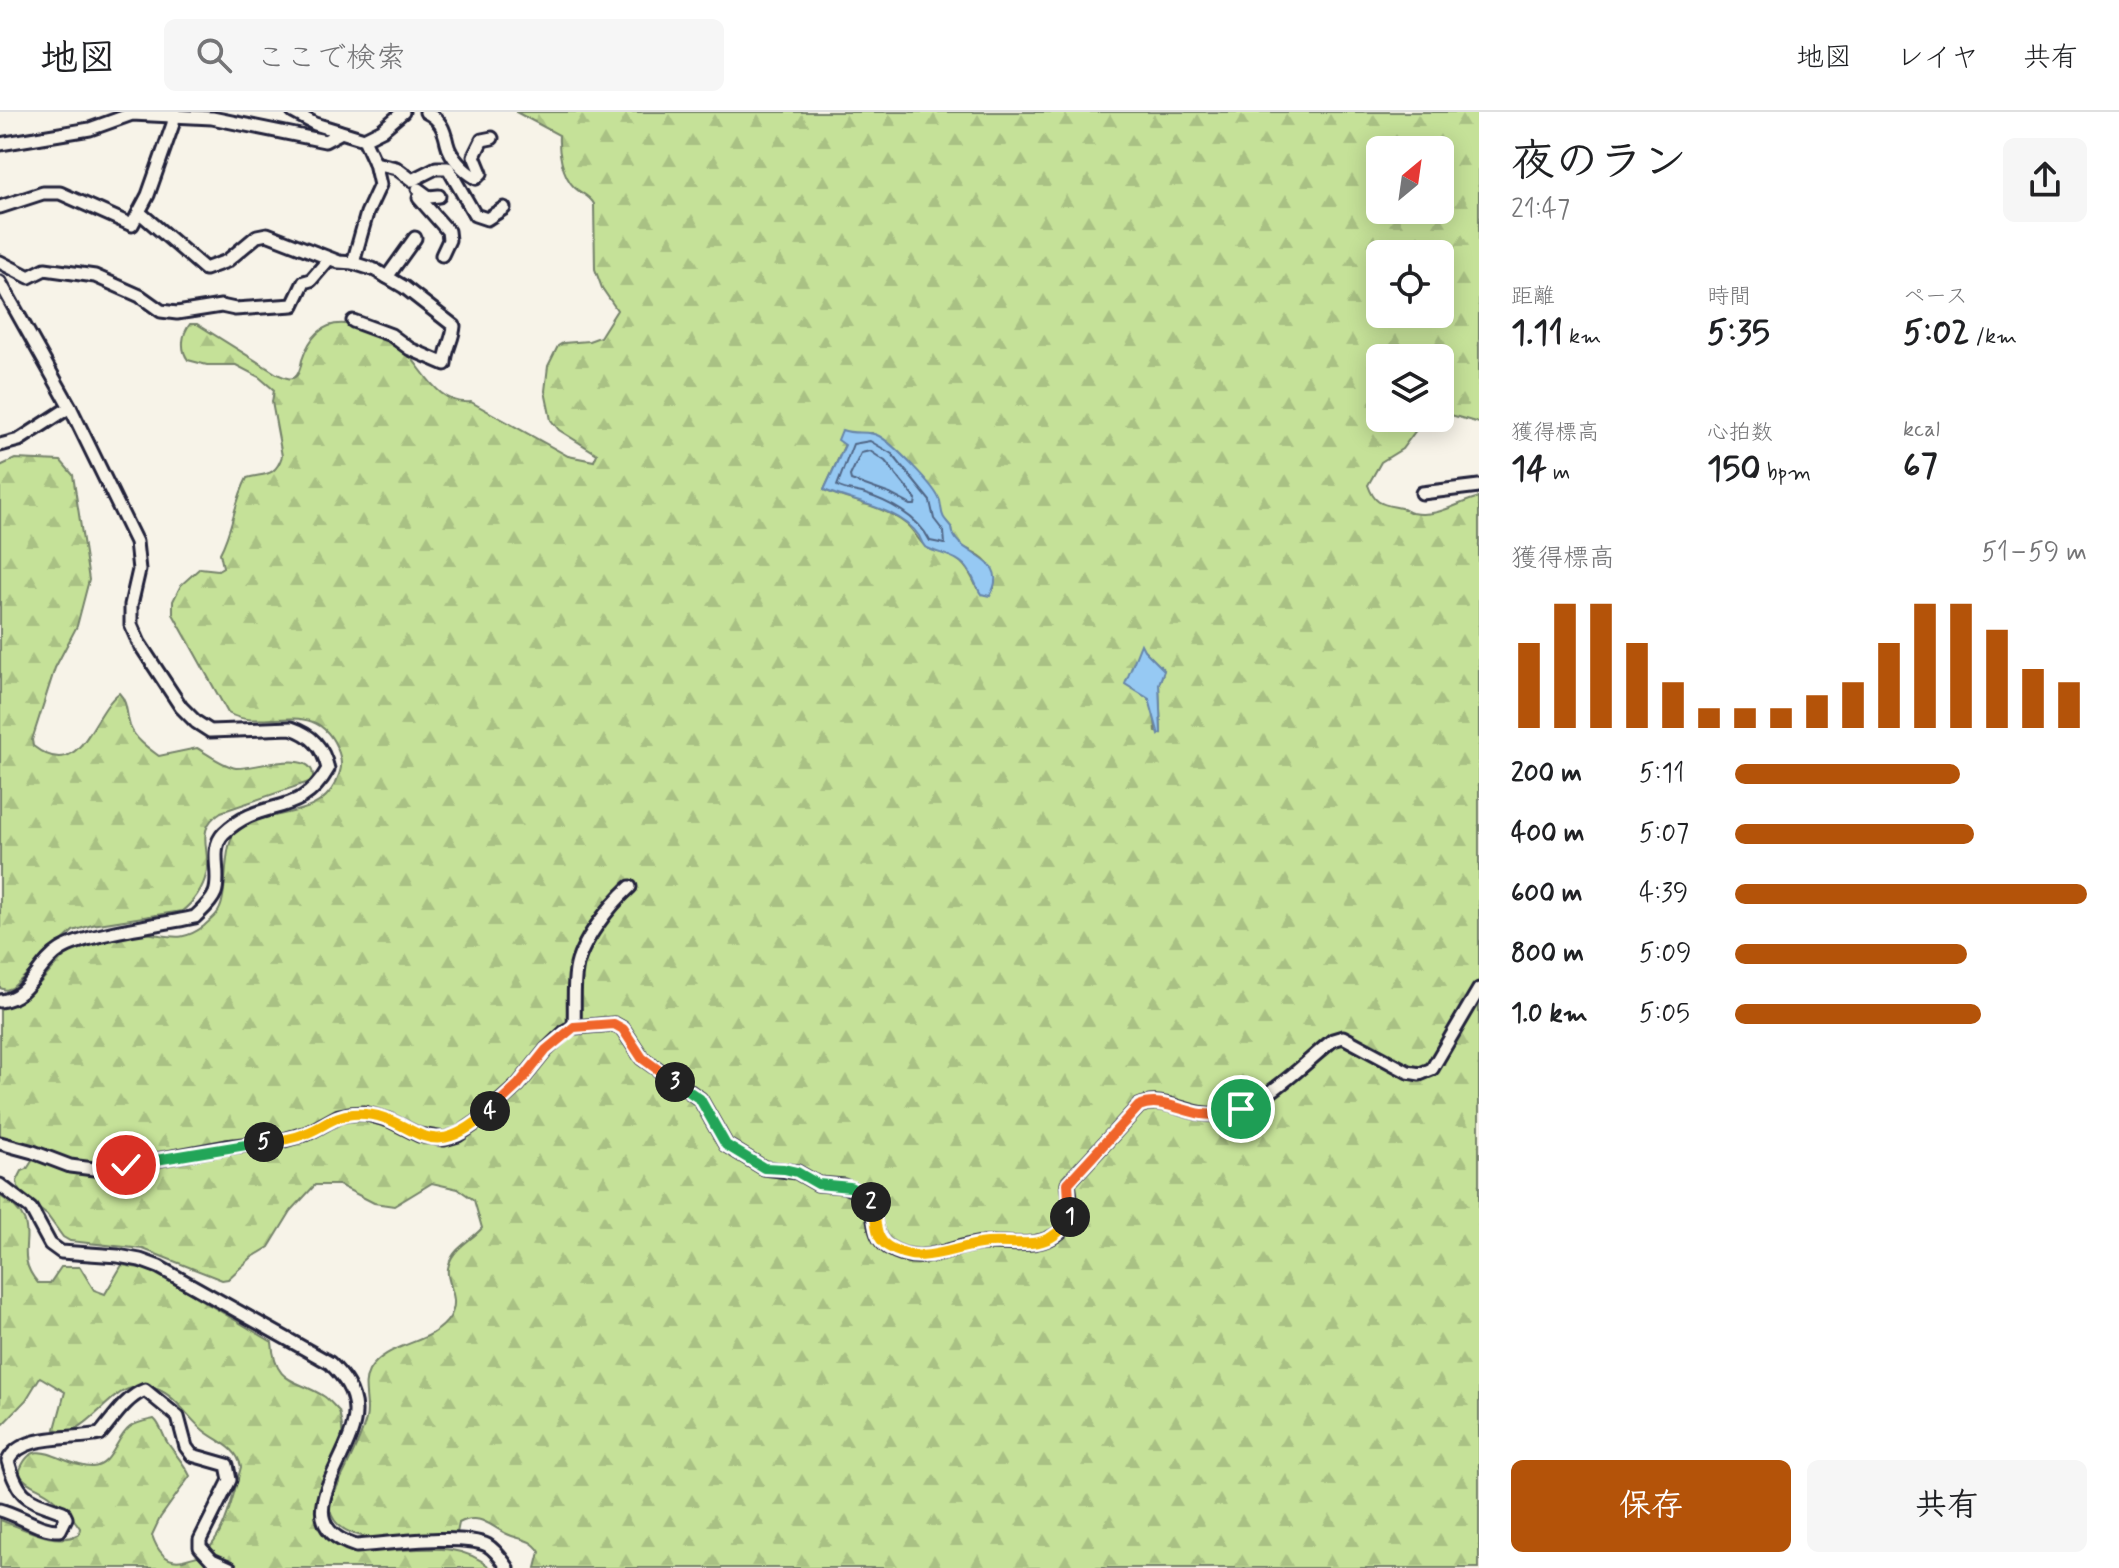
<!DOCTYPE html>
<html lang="ja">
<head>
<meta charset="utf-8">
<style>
	:root { --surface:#fff; --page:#f6f6f6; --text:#202124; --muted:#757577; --line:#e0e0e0; --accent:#b45309 }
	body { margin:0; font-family:Mynerve,"Klee One",sans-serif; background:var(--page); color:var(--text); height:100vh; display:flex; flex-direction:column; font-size:30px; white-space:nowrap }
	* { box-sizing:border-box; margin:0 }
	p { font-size:26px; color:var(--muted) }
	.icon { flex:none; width:44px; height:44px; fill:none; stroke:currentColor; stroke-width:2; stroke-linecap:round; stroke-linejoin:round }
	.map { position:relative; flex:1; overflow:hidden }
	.sheet { display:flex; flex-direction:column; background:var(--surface); width:640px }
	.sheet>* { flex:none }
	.needle { width:52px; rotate:29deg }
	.buttons { position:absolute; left:1366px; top:24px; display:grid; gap:16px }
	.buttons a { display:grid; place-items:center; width:88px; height:88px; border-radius:12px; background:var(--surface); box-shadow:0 4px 20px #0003; font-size:40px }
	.pin { position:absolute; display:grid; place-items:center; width:68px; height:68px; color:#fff; margin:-34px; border:4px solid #fff; border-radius:50%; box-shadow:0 2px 8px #0007 }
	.km { position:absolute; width:40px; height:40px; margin:-20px; border-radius:50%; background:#222; color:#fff; font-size:22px; line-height:40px; text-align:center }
	.round { display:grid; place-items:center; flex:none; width:84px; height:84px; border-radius:12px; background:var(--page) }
	.summary { display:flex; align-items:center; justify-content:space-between; height:136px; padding:0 32px }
	h1 { font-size:44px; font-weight:700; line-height:60px }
	.metrics { display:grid; grid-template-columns:repeat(3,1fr); gap:12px; height:136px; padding:8px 32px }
	.metrics div { display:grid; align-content:center }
	.metrics b { font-size:34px; font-weight:700 }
	.metrics small { font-size:22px; font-weight:400 }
	.metrics p { font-size:22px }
	.chart { height:224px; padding:16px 32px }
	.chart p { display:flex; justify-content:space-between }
	.chart svg { width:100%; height:144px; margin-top:8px; stroke:var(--accent); stroke-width:6 }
	.cta { display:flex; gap:16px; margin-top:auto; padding:16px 32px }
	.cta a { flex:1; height:92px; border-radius:12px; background:var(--accent); color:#fff; font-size:32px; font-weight:700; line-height:92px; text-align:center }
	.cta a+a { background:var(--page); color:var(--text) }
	ul { padding:0 32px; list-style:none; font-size:26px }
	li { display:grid; grid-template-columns:128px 96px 1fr; align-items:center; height:60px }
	li i { height:20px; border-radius:10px; background:var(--accent) }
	header { display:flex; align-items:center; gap:48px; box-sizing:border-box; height:112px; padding:0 40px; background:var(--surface); border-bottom:2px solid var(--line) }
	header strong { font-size:38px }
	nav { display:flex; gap:44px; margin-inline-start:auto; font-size:28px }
	.search { width:560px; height:72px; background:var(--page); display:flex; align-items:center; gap:20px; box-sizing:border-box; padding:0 28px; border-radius:12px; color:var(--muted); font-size:30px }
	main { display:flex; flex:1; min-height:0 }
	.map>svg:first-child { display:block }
</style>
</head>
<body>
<header>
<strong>地図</strong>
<div class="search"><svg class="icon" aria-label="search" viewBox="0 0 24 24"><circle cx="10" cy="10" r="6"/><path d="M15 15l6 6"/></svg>ここで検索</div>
<nav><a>地図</a><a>レイヤ</a><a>共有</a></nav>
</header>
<main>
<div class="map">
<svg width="1479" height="1456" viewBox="0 0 1479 1456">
	<defs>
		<pattern id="forest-firs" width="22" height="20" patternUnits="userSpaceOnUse" patternTransform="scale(2)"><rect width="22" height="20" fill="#c5e198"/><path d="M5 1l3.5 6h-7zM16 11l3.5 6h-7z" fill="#a9c184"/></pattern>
	</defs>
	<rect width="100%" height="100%" fill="#f7f3e8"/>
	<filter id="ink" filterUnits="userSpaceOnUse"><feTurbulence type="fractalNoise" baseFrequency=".0125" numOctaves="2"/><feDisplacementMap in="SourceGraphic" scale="16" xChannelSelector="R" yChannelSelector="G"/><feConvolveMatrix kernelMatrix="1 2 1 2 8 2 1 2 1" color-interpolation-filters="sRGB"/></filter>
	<g filter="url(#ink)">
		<g fill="url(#forest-firs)" stroke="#74826a" stroke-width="2" fill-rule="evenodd">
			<path d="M516 0H1479V311L1440 300V246H1380V306H1425L1402 337 1381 350 1368 373C1375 393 1382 392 1401 396 1405 397 1408 400 1412 401 1437 406 1457 391 1479 385V1456H536L540 1440C531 1426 520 1428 507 1422 490 1414 479 1400 459 1411L457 1421C423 1423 333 1443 329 1392 340 1367 360 1332 366 1307 370 1291 361 1274 369 1259 386 1229 432 1234 450 1205 462 1184 443 1170 449 1152 454 1135 472 1128 482 1116L474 1088 458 1077 432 1071 394 1094 374 1091 339 1073H315L291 1099 269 1135 251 1146 228 1167 222 1168 143 1137 70 1129 63 1125 47 1103 25 1086 18 1075 17 1069 22 1059 27 1057 34 1046 0 1029V895C34 896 53 841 86 831 102 826 136 820 152 822 174 825 184 829 204 814 210 808 217 804 220 796 229 777 221 727 240 715 273 696 317 709 336 670 341 659 343 653 339 641 318 581 264 622 228 601L173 502V489L181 473 200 456 218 458 223 455 220 441C233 417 234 390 247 366 264 361 275 366 282 344L272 290 274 278 259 265 236 253H207L188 248C180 237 182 222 190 212H197L277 262C283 264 289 269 295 265 300 262 301 253 302 248 309 227 321 210 345 212 359 212 395 229 406 240 425 259 437 293 471 290L568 344 594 349 597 342 559 318 551 308 545 279 548 254 558 234 563 231 589 229 600 225 617 198 602 176 595 157 594 92C589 83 581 82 574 75 562 63 558 39 559 23ZM1380 38H1440V98H1380ZM1380 142H1440V202H1380ZM872 321 939 391 941 404 952 416C954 448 993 428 994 476H977C970 460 962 446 944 441 937 440 932 439 926 435 918 429 914 418 906 412 882 393 851 390 824 378L845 332 853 322ZM1144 538 1164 558 1159 572 1161 621 1156 620C1155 601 1154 587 1136 576Z"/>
			<path d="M15 347 61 349 73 363 89 468 77 514 55 556 32 628 33 634C82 672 91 602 119 581 128 590 126 602 130 614 135 627 148 636 159 644L197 636C208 642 223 654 236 656 254 657 314 636 313 665L309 670 221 700C193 718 212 737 206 763 203 776 193 791 182 799L92 813 73 819 12 876 6 878 0 876V354Z"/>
			<path d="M0 1084C51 1115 7 1136 38 1171H50L61 1155H80L94 1178 105 1182 122 1153 151 1158 272 1230C275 1275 297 1266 325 1285 330 1289 335 1295 339 1299 341 1309 344 1319 341 1329 334 1362 297 1401 332 1431 340 1437 351 1437 361 1438 406 1443 454 1423 491 1456H0V1408C24 1416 55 1435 79 1422L80 1416C72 1404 64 1394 52 1385 42 1376 25 1373 19 1361 33 1318 61 1355 92 1355 113 1354 115 1326 130 1315 137 1310 145 1309 154 1307 161 1313 162 1322 167 1330 175 1342 184 1351 190 1364L160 1406 152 1423C157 1438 166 1452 183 1448 188 1446 197 1445 202 1442 225 1427 234 1380 241 1355 237 1334 217 1330 203 1318 188 1306 176 1284 157 1277 152 1275 138 1275 132 1276 106 1281 82 1331 55 1317L65 1280 40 1265 26 1288 0 1315Z"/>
		</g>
		<g fill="#96c9f3" stroke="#6886a9" stroke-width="2">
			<path d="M842 318C855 323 868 318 879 324 892 331 936 375 940 389 943 405 940 402 952 416 954 446 1013 442 990 484L981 482C976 475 974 466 969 459 959 443 940 443 925 435 922 432 921 428 919 424 901 396 852 390 824 378L845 333 838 328Z"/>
			<path d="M1141 532 1144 538 1164 558 1159 572 1161 621 1159 623 1149 587 1125 572Z"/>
		</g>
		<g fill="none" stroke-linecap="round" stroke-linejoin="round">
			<g stroke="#506585" stroke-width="2">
				<path d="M870 329 892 342 930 389 934 407 944 420 945 432 930 429C918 404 888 389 862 381 853 379 844 378 837 374L853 332Z"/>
				<path d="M870 339 885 349 916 387 915 393H911L890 382 851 368 850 364 861 341Z"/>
			</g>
			<defs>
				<g id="minor">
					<path d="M293 0 315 12 364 27 375 51 380 73 367 101 353 151"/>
					<path d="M426 0C440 7 444 17 447 31 450 45 464 59 476 66L481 61 474 44 482 28 492 26"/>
					<path d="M364 27 382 18 403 0"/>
					<path d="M0 32 90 17 132 2 212 6 325 29 338 22V19"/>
					<path d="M375 51 396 56 412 68 436 56H448L475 103 487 107 504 96"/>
					<path d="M418 77 429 85 439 84"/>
					<path d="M422 82 419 86 448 119 449 128 442 143"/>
					<path d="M0 95 43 81H60L132 113 148 83 173 12 174 0"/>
					<path d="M139 100 205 157 227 149 257 124 267 122 339 150 353 151 375 158 404 175 454 214C453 228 445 238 445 252L410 237 391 223 353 209"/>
					<path d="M0 150 29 165 45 157 95 164 140 184 161 199 177 201 221 194 235 197 293 193 304 170 311 168 329 147"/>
					<path d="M387 165 415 126"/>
					<path d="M0 170 70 295 136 430 139 458 131 493V513L139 531 181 595 196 610 210 619 291 616C312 623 323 635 328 657 299 708 262 684 224 721 208 737 222 762 215 781 211 791 202 798 195 805 160 813 88 821 60 838 37 852 30 886 0 889"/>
					<path d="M0 333 19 328 70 295"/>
					<path d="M1422 381 1479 374"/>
					<path d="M574 915C575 896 573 876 576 858 580 831 610 793 630 775"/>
					<path d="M0 1031 33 1040 70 1054 102 1058 226 1035 284 1028 308 1021 339 1004 349 1002 364 1001 389 1008 419 1023 444 1027 458 1023 477 1010 518 973 546 938 567 918 574 915 614 912 623 917 642 946 700 987 726 1033 764 1056 797 1060 818 1072 844 1074 868 1084C876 1100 871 1124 888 1135 923 1157 950 1133 984 1131 1011 1130 1040 1138 1062 1118 1076 1105 1070 1088 1068 1071L1139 994C1161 984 1183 1000 1206 1002 1255 1006 1298 956 1333 928L1343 925 1408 960 1420 962 1432 957 1479 877"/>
					<path d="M0 1073 31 1097 50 1132 61 1140 118 1144 140 1148 159 1155 330 1251C344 1265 354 1278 355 1298 357 1345 280 1410 356 1434 386 1432 461 1421 487 1433 496 1438 502 1448 508 1456"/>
					<path d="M0 1398C20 1403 40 1419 60 1418L66 1406 63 1400C28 1387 19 1388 8 1349 21 1321 72 1328 100 1322 113 1307 126 1285 145 1278L178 1305 186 1335 192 1343 227 1353 230 1368 200 1428V1435L212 1448 230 1456"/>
				</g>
			</defs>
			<use href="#minor" stroke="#22223b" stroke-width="17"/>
			<use href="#minor" stroke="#f7f3e8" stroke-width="11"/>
		</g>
	</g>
	<g fill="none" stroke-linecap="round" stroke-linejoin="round" filter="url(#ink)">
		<defs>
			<path id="split-1" d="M1070 1105 1068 1071 1139 994C1159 985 1181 999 1202 1002 1216 1004 1228 1001 1241 997"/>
			<path id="split-2" d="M871 1090C878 1105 872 1125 889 1135 920 1154 948 1137 980 1132 1012 1126 1048 1145 1070 1105"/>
			<path id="split-3" d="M675 970 700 987 726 1033 764 1056 784 1057 797 1060 818 1072 850 1075 868 1084 871 1090"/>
			<path id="split-4" d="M490 999 518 973 546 938 574 915 614 912 623 917 642 946 675 970"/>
			<path id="split-5" d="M264 1030C279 1029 293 1027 307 1021 323 1015 335 1003 353 1002 416 998 420 1061 490 999"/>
			<path id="split-6" d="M126 1053 264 1030"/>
		</defs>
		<use href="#split-1" stroke="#fff" stroke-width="16"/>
		<use href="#split-2" stroke="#fff" stroke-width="16"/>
		<use href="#split-3" stroke="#fff" stroke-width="16"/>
		<use href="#split-4" stroke="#fff" stroke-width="16"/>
		<use href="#split-5" stroke="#fff" stroke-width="16"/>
		<use href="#split-6" stroke="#fff" stroke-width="16"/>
		<use href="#split-1" stroke="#f0652b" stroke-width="10"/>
		<use href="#split-2" stroke="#f5b400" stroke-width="10"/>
		<use href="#split-3" stroke="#22a559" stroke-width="10"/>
		<use href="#split-4" stroke="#f0652b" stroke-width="10"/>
		<use href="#split-5" stroke="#f5b400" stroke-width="10"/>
		<use href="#split-6" stroke="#22a559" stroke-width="10"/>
	</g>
</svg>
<div class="buttons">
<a><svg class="needle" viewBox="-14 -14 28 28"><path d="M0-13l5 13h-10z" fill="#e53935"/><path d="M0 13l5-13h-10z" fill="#757577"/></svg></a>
<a><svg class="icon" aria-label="locate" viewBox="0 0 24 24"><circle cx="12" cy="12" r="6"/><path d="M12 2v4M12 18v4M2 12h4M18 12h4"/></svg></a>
<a><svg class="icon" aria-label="layers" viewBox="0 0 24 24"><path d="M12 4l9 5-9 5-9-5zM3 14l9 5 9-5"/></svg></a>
</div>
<div class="pin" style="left:1241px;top:997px;background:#1e9e55"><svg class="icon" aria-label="arrive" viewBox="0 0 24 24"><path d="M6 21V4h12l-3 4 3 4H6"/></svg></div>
<div class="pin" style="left:126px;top:1053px;background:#d93025"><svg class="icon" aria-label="check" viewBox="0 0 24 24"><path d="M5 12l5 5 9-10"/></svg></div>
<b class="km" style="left:1070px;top:1105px">1</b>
<b class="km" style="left:871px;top:1090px">2</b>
<b class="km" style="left:675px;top:970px">3</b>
<b class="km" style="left:490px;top:999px">4</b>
<b class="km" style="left:264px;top:1030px">5</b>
</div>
<section class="sheet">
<div class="summary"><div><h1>夜のラン</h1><p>21:47</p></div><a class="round"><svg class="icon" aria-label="share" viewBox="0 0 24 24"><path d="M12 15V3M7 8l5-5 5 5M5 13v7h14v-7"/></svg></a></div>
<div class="metrics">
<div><p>距離</p><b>1.11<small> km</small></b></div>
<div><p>時間</p><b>5:35</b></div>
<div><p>ペース</p><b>5:02<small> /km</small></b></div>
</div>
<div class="metrics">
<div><p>獲得標高</p><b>14<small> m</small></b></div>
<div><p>心拍数</p><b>150<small> bpm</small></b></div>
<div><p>kcal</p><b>67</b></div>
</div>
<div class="chart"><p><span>獲得標高</span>51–59 m</p>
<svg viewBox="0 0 160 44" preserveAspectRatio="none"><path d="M5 44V18M15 44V6M25 44V6M35 44V18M45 44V30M55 44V38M65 44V38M75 44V38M85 44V34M95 44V30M105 44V18M115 44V6M125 44V6M135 44V14M145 44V26M155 44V30"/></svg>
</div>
<ul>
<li><b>200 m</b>5:11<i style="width:64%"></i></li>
<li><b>400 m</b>5:07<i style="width:68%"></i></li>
<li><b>600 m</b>4:39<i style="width:100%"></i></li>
<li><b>800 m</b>5:09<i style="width:66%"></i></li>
<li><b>1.0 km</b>5:05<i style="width:70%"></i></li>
</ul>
<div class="cta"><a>保存</a><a>共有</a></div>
</section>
</main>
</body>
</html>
